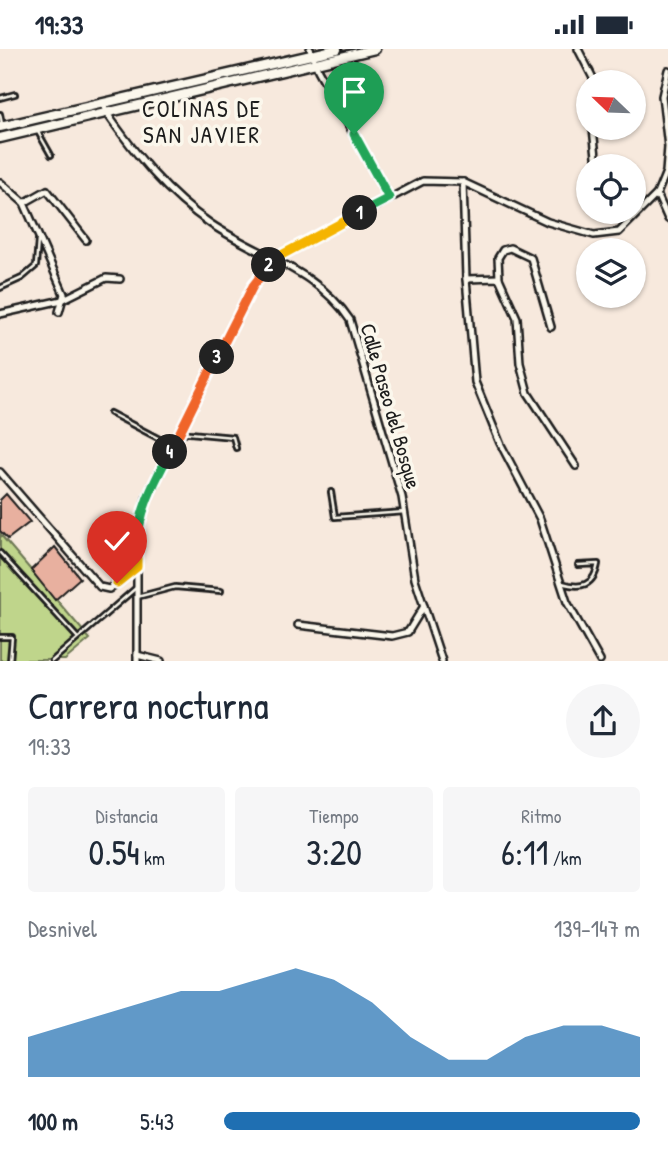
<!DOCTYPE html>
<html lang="es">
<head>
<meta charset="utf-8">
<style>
	:root { --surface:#fff; --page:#f6f6f7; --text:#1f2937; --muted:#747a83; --accent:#1f6fb2 }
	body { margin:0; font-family:"Patrick Hand",sans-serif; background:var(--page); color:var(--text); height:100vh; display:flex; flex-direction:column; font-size:26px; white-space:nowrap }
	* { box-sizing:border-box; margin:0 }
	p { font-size:23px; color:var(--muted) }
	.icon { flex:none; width:38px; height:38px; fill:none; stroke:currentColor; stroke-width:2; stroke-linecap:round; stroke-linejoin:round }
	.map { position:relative; height:612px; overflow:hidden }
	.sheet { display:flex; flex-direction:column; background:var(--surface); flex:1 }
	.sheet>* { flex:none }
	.needle { width:46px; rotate:293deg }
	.tools { position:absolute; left:576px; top:21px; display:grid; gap:14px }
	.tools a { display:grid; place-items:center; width:70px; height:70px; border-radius:50%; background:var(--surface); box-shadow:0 2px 5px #0004; font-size:35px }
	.pin { position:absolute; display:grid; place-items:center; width:60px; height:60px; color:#fff; margin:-72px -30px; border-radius:50% 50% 50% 0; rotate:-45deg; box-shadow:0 0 7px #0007 }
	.pin .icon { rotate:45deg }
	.km { position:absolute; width:35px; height:35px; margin:-18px; border-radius:50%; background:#222; color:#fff; font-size:19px; line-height:35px; text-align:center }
	.round { display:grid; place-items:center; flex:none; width:74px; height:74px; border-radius:37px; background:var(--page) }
	.head { display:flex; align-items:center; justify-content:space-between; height:119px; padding:0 28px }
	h1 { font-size:38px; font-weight:600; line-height:52px }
	.metrics { display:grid; grid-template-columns:repeat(3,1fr); gap:10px; height:119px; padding:7px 28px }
	.metrics div { display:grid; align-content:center; border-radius:7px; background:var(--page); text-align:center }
	.metrics b { font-size:35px; font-weight:600 }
	.metrics small { font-size:19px; font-weight:400 }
	.metrics p { font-size:19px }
	.chart { height:196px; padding:14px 28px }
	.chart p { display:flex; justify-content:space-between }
	.chart svg { width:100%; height:126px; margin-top:7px; fill:var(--accent); opacity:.7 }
	ul { padding:0 28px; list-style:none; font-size:23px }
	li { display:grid; grid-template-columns:112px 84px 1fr; align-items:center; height:52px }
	li i { height:18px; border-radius:9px; background:var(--accent) }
	.status { display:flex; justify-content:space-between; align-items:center; height:49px; padding:0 35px; background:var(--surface); direction:ltr }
	.status svg { height:19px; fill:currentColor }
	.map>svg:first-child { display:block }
</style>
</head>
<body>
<div class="status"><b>19:33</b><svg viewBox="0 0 49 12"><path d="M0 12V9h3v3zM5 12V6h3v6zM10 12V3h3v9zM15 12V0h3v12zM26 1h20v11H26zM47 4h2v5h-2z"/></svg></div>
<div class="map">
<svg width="668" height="612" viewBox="0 0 668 612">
	<rect width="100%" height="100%" fill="#f7e9dd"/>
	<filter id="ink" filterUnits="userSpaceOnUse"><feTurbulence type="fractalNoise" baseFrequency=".0143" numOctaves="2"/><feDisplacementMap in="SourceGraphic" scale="14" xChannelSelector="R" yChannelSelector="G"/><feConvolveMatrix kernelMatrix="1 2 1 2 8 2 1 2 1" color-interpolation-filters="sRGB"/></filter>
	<g filter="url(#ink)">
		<path fill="#bfd58b" stroke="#6e7854" stroke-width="2" d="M0 485 90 590 65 611H0Z"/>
		<g fill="#e8b09f" stroke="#1c1c1c" stroke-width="2">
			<path d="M6 445 30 473 8 490 0 482V451Z"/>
			<path d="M55 498 80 529 55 551 31 521Z"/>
		</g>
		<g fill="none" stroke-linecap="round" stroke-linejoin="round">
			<defs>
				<g id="service">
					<path d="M0 49 15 45"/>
					<path d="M0 65 2 75"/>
					<path d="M38 83 51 106"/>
					<path d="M0 239 22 229 36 217 38 191"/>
					<path d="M110 364 173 397"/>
					<path d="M179 383 233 388 236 399"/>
					<path d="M331 443 335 468 405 463"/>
					<path d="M0 504 77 588"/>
					<path d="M562 534C581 540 594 537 598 515L578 516"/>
					<path d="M137 548 175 538 221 542"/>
					<path d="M0 588H12L10 612"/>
					<path d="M52 612 137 538"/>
				</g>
				<g id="minor">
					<path d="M310 0 318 21 389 149"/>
					<path d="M578 0 595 33"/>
					<path d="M103 55 106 63C136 106 167 145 211 175 259 207 317 221 350 271L402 448 415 530 442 612"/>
					<path d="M593 79 597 117"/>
					<path d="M0 133 24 154 64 245 59 263"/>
					<path d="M463 133 466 230 475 333 500 394 540 470 567 553 600 612"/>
					<path d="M657 145 668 170"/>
					<path d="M24 154 47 141 86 191"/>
					<path d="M499 229 498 209 503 201 510 199 531 209 551 278"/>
					<path d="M466 230 499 229 517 269 520 314 528 344 576 417"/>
					<path d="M0 265 62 251 106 229 120 230"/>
					<path d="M0 423 100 538 109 540 137 518"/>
					<path d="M298 576 392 587 408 583 424 557"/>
					<path d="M137 606 161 612"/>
					<path d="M137 612V486L146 450 253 237 274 210 423 132 463 133 548 173 594 186 619 183 657 145 666 123 668 98 662 47 668 21"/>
				</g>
				<g id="secondary">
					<path d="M0 78 337 0"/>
					<path d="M0 89 375 0"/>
				</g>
			</defs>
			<use href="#service" stroke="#1c1c1c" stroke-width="8"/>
			<use href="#minor" stroke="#1c1c1c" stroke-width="10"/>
			<use href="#secondary" stroke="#1c1c1c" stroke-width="13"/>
			<use href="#service" stroke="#fbf7ec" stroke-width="2.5"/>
			<use href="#minor" stroke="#fbf7ec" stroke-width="5"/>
			<use href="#secondary" stroke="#fbf7ec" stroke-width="8"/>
		</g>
	</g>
	<g fill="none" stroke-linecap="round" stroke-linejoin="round" filter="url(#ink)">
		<defs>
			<path id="split-1" d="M354 85 389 149 360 164"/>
			<path id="split-2" d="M269 216 274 210 360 164"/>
			<path id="split-3" d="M217 308 253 237 269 216"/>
			<path id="split-4" d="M170 403 217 308"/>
			<path id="split-5" d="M137 502C137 465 153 435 170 403"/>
			<path id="split-6" d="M117 534 137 518V502"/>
		</defs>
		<use href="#split-1" stroke="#fff" stroke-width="14"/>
		<use href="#split-2" stroke="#fff" stroke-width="14"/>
		<use href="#split-3" stroke="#fff" stroke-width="14"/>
		<use href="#split-4" stroke="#fff" stroke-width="14"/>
		<use href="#split-5" stroke="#fff" stroke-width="14"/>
		<use href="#split-6" stroke="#fff" stroke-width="14"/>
		<use href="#split-1" stroke="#22a559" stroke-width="9"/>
		<use href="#split-2" stroke="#f5b400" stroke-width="9"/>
		<use href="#split-3" stroke="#f0652b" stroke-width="9"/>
		<use href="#split-4" stroke="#f0652b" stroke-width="9"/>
		<use href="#split-5" stroke="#22a559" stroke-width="9"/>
		<use href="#split-6" stroke="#f5b400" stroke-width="9"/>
	</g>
	<g text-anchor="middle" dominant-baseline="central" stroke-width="7" stroke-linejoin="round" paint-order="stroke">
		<g font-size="21" fill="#1c1c1c" stroke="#fbf7ec">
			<text transform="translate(391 357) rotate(74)">Calle Paseo del Bosque</text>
		</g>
		<g font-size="23" letter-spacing="2" fill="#1c1c1c" stroke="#fbf7ec">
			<text x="202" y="59">COLINAS DE<tspan x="202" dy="26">SAN JAVIER</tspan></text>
		</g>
	</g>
</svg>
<div class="tools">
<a><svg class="needle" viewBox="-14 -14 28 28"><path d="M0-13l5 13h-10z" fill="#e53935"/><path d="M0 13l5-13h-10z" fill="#747a83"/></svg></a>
<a><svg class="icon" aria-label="locate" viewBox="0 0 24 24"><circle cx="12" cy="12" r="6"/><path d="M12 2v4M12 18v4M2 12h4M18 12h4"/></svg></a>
<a><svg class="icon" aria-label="layers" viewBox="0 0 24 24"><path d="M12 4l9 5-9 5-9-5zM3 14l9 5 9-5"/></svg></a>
</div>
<div class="pin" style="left:354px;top:85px;background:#1e9e55"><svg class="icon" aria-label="arrive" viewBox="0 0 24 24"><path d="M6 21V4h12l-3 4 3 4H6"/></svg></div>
<div class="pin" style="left:117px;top:534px;background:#d93025"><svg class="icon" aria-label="check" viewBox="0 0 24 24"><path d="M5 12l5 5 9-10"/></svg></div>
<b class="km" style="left:360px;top:164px">1</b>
<b class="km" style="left:269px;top:216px">2</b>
<b class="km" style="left:217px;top:308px">3</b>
<b class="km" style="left:170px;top:403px">4</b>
</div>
<section class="sheet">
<div class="head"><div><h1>Carrera nocturna</h1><p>19:33</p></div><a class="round"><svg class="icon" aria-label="share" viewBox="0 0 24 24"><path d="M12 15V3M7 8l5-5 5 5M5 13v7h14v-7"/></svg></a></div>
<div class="metrics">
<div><p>Distancia</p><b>0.54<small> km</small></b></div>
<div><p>Tiempo</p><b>3:20</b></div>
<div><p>Ritmo</p><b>6:11<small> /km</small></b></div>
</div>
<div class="chart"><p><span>Desnivel</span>139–147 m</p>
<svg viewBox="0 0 160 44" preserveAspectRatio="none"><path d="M0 44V30L10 26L20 22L30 18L40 14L50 14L60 10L70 6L80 10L90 18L100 30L110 38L120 38L130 30L140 26L150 26L160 30V44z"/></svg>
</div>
<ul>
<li><b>100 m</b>5:43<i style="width:100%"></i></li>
</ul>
</section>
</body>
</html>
